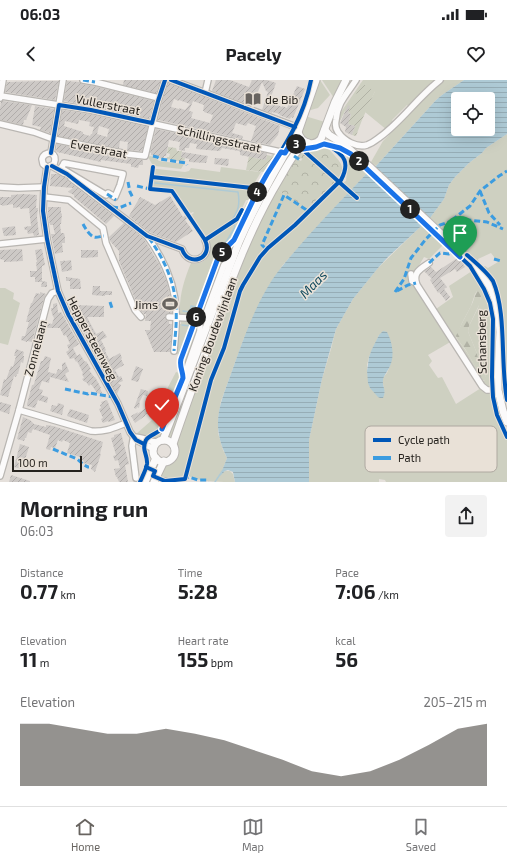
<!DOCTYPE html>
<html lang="en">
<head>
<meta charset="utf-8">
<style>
	:root { --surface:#fff; --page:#f2f2f2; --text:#202124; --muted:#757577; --line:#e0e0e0; --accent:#686460 }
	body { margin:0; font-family:"Exo 2",sans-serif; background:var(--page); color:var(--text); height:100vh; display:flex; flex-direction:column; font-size:15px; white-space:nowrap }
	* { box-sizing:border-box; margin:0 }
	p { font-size:13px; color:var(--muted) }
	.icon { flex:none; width:22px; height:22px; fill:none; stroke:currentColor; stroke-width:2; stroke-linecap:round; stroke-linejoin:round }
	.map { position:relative; height:402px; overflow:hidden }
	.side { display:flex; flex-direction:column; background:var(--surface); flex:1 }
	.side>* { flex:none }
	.buttons { position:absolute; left:451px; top:12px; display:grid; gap:8px }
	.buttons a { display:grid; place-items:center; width:44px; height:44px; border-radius:4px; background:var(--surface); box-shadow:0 4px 16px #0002; font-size:20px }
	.scale { position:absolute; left:12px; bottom:10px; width:70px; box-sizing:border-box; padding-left:4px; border:2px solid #25221e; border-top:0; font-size:11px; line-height:14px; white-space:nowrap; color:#25221e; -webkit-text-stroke:3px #e9e1d7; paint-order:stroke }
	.pin { position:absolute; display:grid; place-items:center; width:34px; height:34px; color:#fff; margin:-41px -17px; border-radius:50% 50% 50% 0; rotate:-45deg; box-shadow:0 0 4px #0007 }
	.pin .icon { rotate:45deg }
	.km { position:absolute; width:20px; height:20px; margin:-10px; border-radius:50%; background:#222; color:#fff; font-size:11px; line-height:20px; text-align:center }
	.round { display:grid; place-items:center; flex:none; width:42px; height:42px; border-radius:4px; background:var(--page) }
	.summary { display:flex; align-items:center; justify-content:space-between; height:68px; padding:0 20px }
	h1 { font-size:22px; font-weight:700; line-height:30px }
	.figures { display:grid; grid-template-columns:repeat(3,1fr); gap:6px; height:68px; padding:4px 20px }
	.figures div { display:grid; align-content:center }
	.figures b { font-size:20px; font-weight:700 }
	.figures small { font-size:11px; font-weight:400 }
	.figures p { font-size:11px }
	.chart { height:112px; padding:8px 20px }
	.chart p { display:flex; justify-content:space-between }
	.chart svg { width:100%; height:72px; margin-top:4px; fill:var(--accent); opacity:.7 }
	.status { display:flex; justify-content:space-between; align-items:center; height:28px; padding:0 20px; background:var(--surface); direction:ltr }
	.status svg { height:11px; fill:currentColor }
	header { display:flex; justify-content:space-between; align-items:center; height:52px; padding:0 20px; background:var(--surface); font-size:18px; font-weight:700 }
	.dock { display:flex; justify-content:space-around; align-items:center; height:56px; border-top:1px solid var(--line); background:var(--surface); font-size:11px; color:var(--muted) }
	.dock a { display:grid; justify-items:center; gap:2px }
	.dock .active { color:var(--accent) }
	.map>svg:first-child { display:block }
</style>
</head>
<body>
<div class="status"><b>06:03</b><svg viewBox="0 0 49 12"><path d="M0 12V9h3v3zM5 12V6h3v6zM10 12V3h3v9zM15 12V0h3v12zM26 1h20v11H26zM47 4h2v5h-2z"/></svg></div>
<header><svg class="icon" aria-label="back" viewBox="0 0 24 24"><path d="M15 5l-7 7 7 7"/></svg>Pacely<svg class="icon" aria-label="heart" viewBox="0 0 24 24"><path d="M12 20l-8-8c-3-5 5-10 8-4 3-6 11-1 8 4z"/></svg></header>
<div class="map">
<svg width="507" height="402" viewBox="0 0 507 402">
	<defs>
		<pattern id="forest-firs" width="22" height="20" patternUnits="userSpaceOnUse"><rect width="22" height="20" fill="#ced0c1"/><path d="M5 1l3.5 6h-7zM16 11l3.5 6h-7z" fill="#b1b2a5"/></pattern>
		<pattern id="park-crowns" width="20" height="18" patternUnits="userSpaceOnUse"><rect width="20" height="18" fill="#ced0c1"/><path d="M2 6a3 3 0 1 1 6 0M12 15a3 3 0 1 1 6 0" fill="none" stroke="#b1b2a5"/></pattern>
		<pattern id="garden-furrows" width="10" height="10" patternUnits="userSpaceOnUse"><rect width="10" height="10" fill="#ced0c1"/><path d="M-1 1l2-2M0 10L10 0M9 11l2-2" fill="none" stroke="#b1b2a5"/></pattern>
		<pattern id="water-rules" width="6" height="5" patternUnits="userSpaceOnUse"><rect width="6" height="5" fill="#aecad5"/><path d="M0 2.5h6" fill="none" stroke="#96adb6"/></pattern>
		<pattern id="building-hatch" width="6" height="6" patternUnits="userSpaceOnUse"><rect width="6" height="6" fill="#cdc9c6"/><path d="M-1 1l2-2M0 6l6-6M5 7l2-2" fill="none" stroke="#b0acaa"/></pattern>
	</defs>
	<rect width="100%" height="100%" fill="#e5e0db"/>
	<g fill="#ced0c1" fill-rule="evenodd">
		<path d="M318 0H320L330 15 318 28 307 31Z"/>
		<path d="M322 0H345L334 18Z"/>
		<path d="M363 0H438L409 27 407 25 392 40 394 43 387 50 365 32 375 11 348 32 345 31 339 43H338L339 35Z"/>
		<path d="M443 0H464L442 15 436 20 376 86 371 82 383 61 389 55H388L439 3Z"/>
		<path d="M305 36 325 42 322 51 316 60C307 61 305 60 301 52Z"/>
		<path d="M507 54V315C502 280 507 241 498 207 494 199 488 194 483 187L485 186 488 188 498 182 491 173 478 179 479 182 477 183 430 138 444 119 449 105 455 97 469 83 482 73 486 68Z"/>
		<path d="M346 72 357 80 369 91 316 148 282 186 244 258 221 321 218 339V353L223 370 227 378 221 394 225 391H230L233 394 235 402C223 402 197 402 189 396V389L213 302 226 269 241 213 251 193 264 175 277 161 295 147 337 106 346 101 348 81Z"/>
		<path d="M281 74 235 163 226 177 202 237 197 238 219 177 222 173 234 160 261 107Z"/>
		<path d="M150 76 154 77 159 81 184 84 181 89 155 86 152 84 148 77Z"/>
		<path d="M221 87 261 92 252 107 154 96 155 89H157L185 92 189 91 191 88 220 92Z"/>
		<path d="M153 98 250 109 251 110 250 113 251 115 248 120H246L237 139 206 158C202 155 198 150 195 144 193 141 193 138 192 134L194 133 193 132 191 133 184 127 173 110 152 107Z"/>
		<path d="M276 109 308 130 264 170 244 201 238 211 221 273 207 307 194 357 185 391 182 397 179 399 164 400 158 397 166 384 172 381 176 375 177 371 176 364 239 186Z"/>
		<path d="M247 122 250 123 233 159 221 171 218 177 195 238 185 235 184 234H180C179 216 184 200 191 183 206 186 214 173 208 160L239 140Z"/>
		<path d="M424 144 445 163 429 179 424 177 414 194 452 261 428 275 432 281 429 285 438 298 442 297 456 324 481 308 486 312 492 313 496 336 507 358V402H386L385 400 379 399V402H309V360L322 299 331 269 336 249 353 219 378 188 418 149ZM379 255 391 264C392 276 392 282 387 293 386 294 383 298 383 299 382 303 385 310 384 315L370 308 367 291V285L369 277Z"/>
		<path d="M231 185 227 207 171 359 167 357Z"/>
		<path d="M472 191C478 200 485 209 488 218 497 245 490 279 491 308L487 307 484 304 466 274 436 229 453 217 449 206ZM477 211 481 217 478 228 469 246 468 251 469 254 476 271 479 281 486 297 484 301 482 300C477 292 474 284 470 277 466 270 461 264 456 258L462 243 471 226 475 214Z"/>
		<path d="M483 192H484C489 196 493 201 496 206 507 234 503 277 505 309H501V303L502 237C500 220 494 206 483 192Z"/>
		<path d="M478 196C480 198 483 202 485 206 503 233 496 273 495 305L493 307C491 277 499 244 489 216 486 209 481 202 478 196Z"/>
		<path d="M0 208H5L14 213 13 219 20 223 8 265 0 263Z"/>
		<path d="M184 240 193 242 181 275 176 274C176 264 177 254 180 244H181V241H184Z"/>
		<path d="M195 243 198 247 186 294 162 357 157 359 148 358 160 352 166 345 183 299C185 292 181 287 182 280Z"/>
		<path d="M158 326 164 329 160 338 165 341 163 347 159 351 146 357H143L136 354 152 340 149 336Z"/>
	</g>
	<g fill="url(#forest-firs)">
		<path d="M477 211 480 212 481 216 480 223 469 246 468 251 469 254 476 271 479 281 486 297V300H482C476 291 473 281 467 272 464 266 458 262 456 256 460 246 466 236 471 226 474 221 474 216 477 211Z"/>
		<path d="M176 292 179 293 181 299 165 341 159 339 164 329 158 326Z"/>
	</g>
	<path fill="url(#park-crowns)" d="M323 66H327V67C331 72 341 81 342 87 345 98 316 122 308 130L276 109 295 77 301 81 302 79 301 78 300 79 296 76 299 72 301 74 304 71 317 69Z"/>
	<g fill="url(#garden-furrows)">
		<path d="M361 3 375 11 362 40 356 56 352 55 355 46 348 44 351 34 348 33Z"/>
		<path d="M168 67 176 68 177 71H182L181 77 185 78 184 82 167 79V77H169L170 74 167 73Z"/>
		<path d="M274 73 275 75 264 92 246 90 249 76H253L255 78 259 79 262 78 265 80 266 79 267 75 271 76Z"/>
	</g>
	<g fill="url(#water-rules)" fill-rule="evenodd">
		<path d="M464 0H507V54L486 68 482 73 469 83 455 97 449 105 444 119 430 138 388 177 378 188 353 219 336 249 322 299 309 360V402H235L233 392 228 390 225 391 220 396 227 378C210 344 220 324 232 291 243 260 254 228 272 200 283 184 296 170 309 155 328 134 349 112 369 91L376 86 436 20 442 15ZM458 19H488V49H458Z"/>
		<path d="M383 251 387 252C392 261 395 276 390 286 389 289 383 297 383 300 382 307 387 310 383 318H380L378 317 370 308 368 303 367 291 369 277 372 269 379 255Z"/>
	</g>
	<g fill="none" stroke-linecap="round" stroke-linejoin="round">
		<g stroke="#aecad5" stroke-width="1.5">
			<path d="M155 103 238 112C240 123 239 131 231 141L232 142"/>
			<path d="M183 231 190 232 191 226 197 227 216 177 219 172 225 164 235 147 233 143"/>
			<path d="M179 274 190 246 182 245"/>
			<path d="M215 402 223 390"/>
		</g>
	</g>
	<g fill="url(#building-hatch)" fill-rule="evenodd">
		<path d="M124 0H161L156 13 123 5Z"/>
		<path d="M216 0H230L249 7 252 0H267L276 3 269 22 282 27V26L287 28 297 6 305 9 293 38 291 37 290 39 279 35 280 34 272 32V33L262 30 268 12 266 11 262 2 252 26 212 11Z"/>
		<path d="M41 1H59L55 20 5 12 7 2Z"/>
		<path d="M67 1 79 2 82 4 94 6 154 21 149 39 92 26 64 21Z"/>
		<path d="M168 3 280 46 278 55 270 65 251 61 256 46 248 43 246 46 236 43 232 53 243 56 242 59 158 40 162 22ZM174 19 179 21V20L190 24 185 30 179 28V29L171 27ZM193 21 204 25 203 31H204V32L213 35 210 43 191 38 193 32 189 31Z"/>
		<path d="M3 21 32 25 26 40H24L23 45 0 40V28L1 22Z"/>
		<path d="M348 25 350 26 348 33 351 34 348 44 355 46 352 55 345 52 346 47 340 43Z"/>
		<path d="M35 26 54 29 50 53 40 50 41 47 32 45Z"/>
		<path d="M62 30 90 34 148 47 142 71 127 70 128 62 120 61 119 68 58 56ZM79 40 90 42 89 46 94 47 92 54H91L90 56 83 54V52L64 46 65 41 78 44ZM99 46 109 49 107 57 97 54Z"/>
		<path d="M156 49 267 73 266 80 240 75V72L239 71 222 68 221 70 219 71 196 69 197 64 190 63 189 68H185V71L179 70 180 62 169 60 166 76H164V79L159 78 160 76H158L151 75V73H150Z"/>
		<path d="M57 64 126 78 143 80V85H139L138 88 133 87H131V84L101 80V82L57 72 56 71Z"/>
		<path d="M182 72 208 76 206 83 189 82V79L181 77Z"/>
		<path d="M215 78 229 79 228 86 214 84Z"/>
		<path d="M51 94H58L64 97H67V99L68 101 114 136 106 144 74 117V115L68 112 73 108 50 106Z"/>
		<path d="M23 114 37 115 36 128H38L37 137 39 155 34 156 33 153 28 154 27 150H25L24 147 31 146 29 128 20 129V127L13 128V124L2 126V125H0V117H11V115Z"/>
		<path d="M170 116 183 137 187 134 189 137 185 140 193 151 176 162 149 152 129 136 140 117 155 125Z"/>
		<path d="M48 127H61V133L62 134 61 144H60L61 153H64L65 157V163H62L63 172 55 174 51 154H55L53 146V145H50L48 135Z"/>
		<path d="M124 143 132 149 144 159 159 184 167 202 171 221 172 233H167L165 237 166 240 169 241V244H172L170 272H154L145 250H150L151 241H145L146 234H144L143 232H142L139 228 119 181V171L110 161 109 157Z"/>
		<path d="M15 146 16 155 4 156 2 148Z"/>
		<path d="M22 169 23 181 4 182V180L0 179V170Z"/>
		<path d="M42 169 45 185 42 186V201L47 202V207H41L42 202H35V197H30V191H37L36 182H37L35 170Z"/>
		<path d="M81 170H98V177L81 178Z"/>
		<path d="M459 177 465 187 457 192 455 189 440 198 447 207 444 209 450 217 446 221 439 212 438 213 430 200 432 199 424 191 431 187 436 192Z"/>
		<path d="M64 180 65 181 71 180 72 190 62 192 60 181H63Z"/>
		<path d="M66 197 80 199 81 209H70V201H66Z"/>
		<path d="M93 206H100V211H112V215H105V216L92 215Z"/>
		<path d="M40 212 46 214 44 218 32 262 27 261V262L21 260 22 256H25L29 242H26L31 223H32L36 213 40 214Z"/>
		<path d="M57 223 58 233 61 232 79 264 73 268 77 276 80 274 85 282 86 281 91 289 89 290 92 294 94 297H95L101 308H100L102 313 100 314 97 313 91 304 89 306 86 302H85L82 299 84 298 82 294 83 293 77 281 76 282 74 278 70 279 66 272 69 270 67 265 70 264 66 255 64 256 60 248H45L46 243 52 244 54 238 52 234 51 228H53V224Z"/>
		<path d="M72 225 104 226V237H87L96 254 103 251 107 257 101 260 106 270 105 271 109 279 120 273 122 278 121 279 124 285 115 290 119 297 121 296 123 301 118 303 121 305 117 314 69 226Z"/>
		<path d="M16 269 24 272 23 276H24V279L23 283 21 282 18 294H17L16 297 14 296 8 317 0 315 4 299 6 300 11 286 13 287 16 276H14Z"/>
		<path d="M45 276 51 278 48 292 56 294 58 289 62 290V284L65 282 69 291 65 294 69 302 50 297 49 303 42 301 39 309 43 310 41 315 48 317 47 323 38 320 35 328 27 326V324L32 305H33L34 304 41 281H43Z"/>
		<path d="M136 286 143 289 138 302 131 300Z"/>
		<path d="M141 309 148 311 147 316 143 315 139 323H140L139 328 137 327 136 329 134 328Z"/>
		<path d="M107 320 115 340 109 342 108 341 103 343 101 339 103 338 99 329 101 328 100 325 102 324 101 322Z"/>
		<path d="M0 322 11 325 9 334 0 331Z"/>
		<path d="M58 323 64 325 62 335 50 331 52 325 57 326Z"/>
		<path d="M152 324 155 328 145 335V336L135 343 131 336 138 332 137 334Z"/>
		<path d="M70 329 89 335 87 343 67 336Z"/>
		<path d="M23 337 30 340 34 344 46 347V345L53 346 103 362 100 374H101L95 392 91 389 92 385 83 383 84 381 80 378V377L67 373 70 363 63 360 62 362 58 360 55 368 51 367 50 370 46 369 50 355 33 349 31 353 28 352 26 358H25L24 361 17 359Z"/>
		<path d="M121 353 129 384 125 385 128 402H119L117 397H116L114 389 120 388 118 380 115 381 113 376 116 375 111 358 114 357V355Z"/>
		<path d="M20 364 29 367 22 389 14 387Z"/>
		<path d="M11 395 30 401V402H9Z"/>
	</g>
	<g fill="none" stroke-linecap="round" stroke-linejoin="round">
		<defs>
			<g id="minor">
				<path d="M83 0 95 2 159 18"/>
				<path d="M171 0 299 48"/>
				<path d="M356 0C347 14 337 23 336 40 335 45 335 48 338 52 344 61 357 68 367 65 373 63 376 60 380 57 402 41 418 17 440 0"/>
				<path d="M205 13 208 0"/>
				<path d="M1 16 91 30 285 73"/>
				<path d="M0 18 3 0"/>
				<path d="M0 44 34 52 53 59 127 74 145 76 158 21 165 0"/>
				<path d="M51 73 63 0"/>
				<path d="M64 83 123 94 120 105 115 117 108 113 106 115 61 88 63 85Z"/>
				<path d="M50 86 54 84C56 79 55 75 51 73"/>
				<path d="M52 86 64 93"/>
				<path d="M47 87 44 107 43 131 47 159 58 211 68 234 118 324 130 352 136 360 154 369"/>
				<path d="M47 87 43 84 42 79C43 75 46 73 51 73"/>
				<path d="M71 98 133 145"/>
				<path d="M0 107 18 108 44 107"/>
				<path d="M44 117 69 120 103 148 106 163 135 230 141 237"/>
				<path d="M136 147 147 156 182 169C188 188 214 179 205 160"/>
				<path d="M147 156C163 178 175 202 176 231 177 244 175 258 174 271"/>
				<path d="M0 164 47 159"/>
				<path d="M429 183C420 189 412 193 417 205L482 306 487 310H498"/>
				<path d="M411 194 412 201 416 203"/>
				<path d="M169 237 188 238 195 240"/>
				<path d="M188 296 187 291 188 285 200 251V246L195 240 202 239 205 236 224 185 233 177"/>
				<path d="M19 330 91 351C106 352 113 348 126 343"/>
				<path d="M134 357 133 360 132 366 136 398"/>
				<path d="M134 357C143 357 149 362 157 362"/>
				<path d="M0 396 19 330 48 219 52 213 58 211"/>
				<path d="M165 402V401"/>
			</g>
			<g id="major">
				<path d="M316 0 298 52C301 63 313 68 321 59L335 22 346 0"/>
				<path d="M325 50 329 55 342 63 371 88 472 183 487 203 492 211 496 222 499 239 500 252 498 292V310L503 331 507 342"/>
				<path d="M163 360 180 317 239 162C256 124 276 88 298 52"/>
				<circle cx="164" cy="371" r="11"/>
				<path d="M173 364C186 325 200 287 214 249 232 197 251 146 280 98 287 86 295 69 308 63"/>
				<path d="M145 402 156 378"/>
				<path d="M154 402 164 381"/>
			</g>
		</defs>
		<use href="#minor" stroke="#b9b6b2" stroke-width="8"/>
		<use href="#major" stroke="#b9b6b2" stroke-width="9"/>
		<use href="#minor" stroke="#fbfafa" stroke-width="5.5"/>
		<use href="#major" stroke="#fbfafa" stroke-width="7"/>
		<g stroke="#3c9ce0" stroke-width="3" stroke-dasharray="6 3" stroke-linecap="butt">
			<path d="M83 0 95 2"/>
			<path d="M153 76 157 77 160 79 186 83 187 85"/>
			<path d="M294 76 300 80"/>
			<path d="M128 102 130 112 133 118"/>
			<path d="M137 106 150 109"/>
			<path d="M480 111 489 133 500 145"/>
			<path d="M107 114 116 120"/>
			<path d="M112 127 119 128 131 123"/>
			<path d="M452 140 470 126 480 111 499 96 507 91"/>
			<path d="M83 144C85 148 90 156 94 157 97 158 101 156 104 156"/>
			<path d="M149 158C164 179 175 202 176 228 177 243 175 257 174 271"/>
			<path d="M266 169 262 165 284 115 308 131"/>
			<path d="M494 179 501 181"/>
			<path d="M429 183 440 173 449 174 451 172 455 175"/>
			<path d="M397 211 408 205 416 203"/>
			<path d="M395 212 404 199 411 178 426 159 440 145 455 140H468L487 142 503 149"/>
			<path d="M110 222 112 228"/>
			<path d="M65 309 88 314 89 313 114 317"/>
			<path d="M53 369 77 379C81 382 83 385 88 387H89"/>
			<path d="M183 399 189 397 198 400H207L208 402"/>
		</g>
		<defs>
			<g id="cycleway">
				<path d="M171 0 295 47"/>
				<path d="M289 59 302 69 357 118"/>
				<path d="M302 69 316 67 324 64 340 68 351 74 470 186 484 209 490 223 493 239 492 297 493 317 497 335 507 357"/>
				<path d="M51 73 59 25 91 30 152 43 158 21 165 0"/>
				<path d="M52 86 67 94 147 156 182 169C188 188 214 179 205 160"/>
				<path d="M47 87 44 107 43 131 47 159 58 211 68 234 118 324 130 352 136 360 144 364"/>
				<path d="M153 87 150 109 172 111 205 160 237 139 242 130"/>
				<path d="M152 97 252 108 258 110"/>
				<path d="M467 175C476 183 486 191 493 201 507 234 500 282 507 320"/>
				<path d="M146 387 155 391 153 396 165 401 185 399 211 300 224 268 240 211 243 205 260 177 268 168 295 145 341 100C350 83 345 75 329 66L328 64"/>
				<path d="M140 402C142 397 146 390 147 384 148 375 141 370 146 360 150 354 158 354 164 347L183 298C183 291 179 286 181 279L217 179C222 171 230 166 235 158 246 137 254 114 267 94 286 64 304 36 311 0"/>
			</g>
		</defs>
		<use href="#cycleway" stroke="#e9e1d7" stroke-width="6"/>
		<use href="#cycleway" stroke="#0057b8" stroke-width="4"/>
	</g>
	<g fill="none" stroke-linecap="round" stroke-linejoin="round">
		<defs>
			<path id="route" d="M162 349 183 298C183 291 179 286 181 279L218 178 223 171 234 160 258 110 267 94 281 72 285 73 292 61 303 69 316 67 324 64 340 68 351 74 460 177"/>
		</defs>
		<use href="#route" stroke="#fff" stroke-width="8"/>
		<use href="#route" stroke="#1a73e8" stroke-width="5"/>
	</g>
	<defs>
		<symbol id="library-bare" viewBox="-9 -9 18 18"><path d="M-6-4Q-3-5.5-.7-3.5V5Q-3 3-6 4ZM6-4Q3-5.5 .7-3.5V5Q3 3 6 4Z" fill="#686460" stroke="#e9e1d7" stroke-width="2.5" paint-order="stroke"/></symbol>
		<symbol id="stadium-bare" viewBox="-9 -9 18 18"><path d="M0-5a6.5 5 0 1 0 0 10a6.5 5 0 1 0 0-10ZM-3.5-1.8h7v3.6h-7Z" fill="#686460" stroke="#e9e1d7" stroke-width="2.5" paint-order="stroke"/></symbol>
	</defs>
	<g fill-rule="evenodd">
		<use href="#library-bare" x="242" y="8" width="22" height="22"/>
		<use href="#stadium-bare" x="159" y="213" width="22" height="22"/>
	</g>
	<g text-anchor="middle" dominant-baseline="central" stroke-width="3" stroke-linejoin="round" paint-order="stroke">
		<g font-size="12" fill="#25221e" stroke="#e9e1d7" text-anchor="start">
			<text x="265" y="19">de Bib</text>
			<text x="158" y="224" text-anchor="end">Jims</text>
		</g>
		<g font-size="12" fill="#25221e" stroke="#e9e1d7">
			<text transform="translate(108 24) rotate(11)">Vullerstraat</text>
			<text transform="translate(219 58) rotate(13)">Schillingsstraat</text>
			<text transform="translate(99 68) rotate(11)">Everstraat</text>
			<text transform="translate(212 254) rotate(-70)">Koning Boudewijnlaan</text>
			<text transform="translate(93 258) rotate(62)">Heppersteenweg</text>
			<text transform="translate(481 262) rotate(-91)">Schansberg</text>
			<text transform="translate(35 268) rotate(-75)">Zonnelaan</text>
		</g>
		<g font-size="13" font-style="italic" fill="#124b5f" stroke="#e9e1d7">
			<text transform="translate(313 204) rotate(-46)">Maas</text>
		</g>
	</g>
	<rect x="365" y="346" width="132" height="46" rx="6" fill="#e9e1d7" stroke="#aea8a0" stroke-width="1"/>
	<rect x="373" y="358" width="18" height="4" fill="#0057b8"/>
	<rect x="373" y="376" width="18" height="4" fill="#3c9ce0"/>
	<g font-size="11" fill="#25221e">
		<text x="398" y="364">Cycle path</text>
		<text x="398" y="382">Path</text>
	</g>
</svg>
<div class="buttons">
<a><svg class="icon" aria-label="locate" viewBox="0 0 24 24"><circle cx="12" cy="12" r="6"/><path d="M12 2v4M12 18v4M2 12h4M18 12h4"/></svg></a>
</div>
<div class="scale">100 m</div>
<div class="pin" style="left:460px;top:177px;background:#1e9e55"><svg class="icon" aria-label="arrive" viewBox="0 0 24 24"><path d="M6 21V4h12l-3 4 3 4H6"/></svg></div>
<div class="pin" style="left:162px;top:349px;background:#d93025"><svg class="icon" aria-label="check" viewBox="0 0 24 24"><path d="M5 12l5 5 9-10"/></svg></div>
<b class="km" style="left:410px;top:129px">1</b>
<b class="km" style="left:359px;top:81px">2</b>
<b class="km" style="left:296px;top:64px">3</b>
<b class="km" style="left:257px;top:112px">4</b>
<b class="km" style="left:222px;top:172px">5</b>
<b class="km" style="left:196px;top:237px">6</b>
</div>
<section class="side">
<div class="summary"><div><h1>Morning run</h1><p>06:03</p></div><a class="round"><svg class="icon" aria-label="share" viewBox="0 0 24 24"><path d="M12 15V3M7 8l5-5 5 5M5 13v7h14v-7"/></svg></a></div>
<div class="figures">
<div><p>Distance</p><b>0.77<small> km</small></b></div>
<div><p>Time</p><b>5:28</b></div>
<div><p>Pace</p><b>7:06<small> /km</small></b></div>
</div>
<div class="figures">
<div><p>Elevation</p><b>11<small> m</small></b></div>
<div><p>Heart rate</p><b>155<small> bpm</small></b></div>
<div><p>kcal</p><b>56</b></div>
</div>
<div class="chart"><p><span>Elevation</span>205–215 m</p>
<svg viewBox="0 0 160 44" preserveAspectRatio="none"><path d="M0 44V6L10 6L20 9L30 12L40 12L50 9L60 12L70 16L80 22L90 28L100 35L110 38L120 35L130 28L140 19L150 9L160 6V44z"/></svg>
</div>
</section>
<nav class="dock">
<a class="active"><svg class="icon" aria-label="home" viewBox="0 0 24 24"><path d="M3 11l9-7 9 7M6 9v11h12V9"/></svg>Home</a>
<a><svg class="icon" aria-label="map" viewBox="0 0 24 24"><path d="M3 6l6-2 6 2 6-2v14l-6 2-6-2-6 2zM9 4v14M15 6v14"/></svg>Map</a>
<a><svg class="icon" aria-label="saved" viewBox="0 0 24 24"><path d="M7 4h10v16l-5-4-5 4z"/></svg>Saved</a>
</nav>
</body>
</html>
